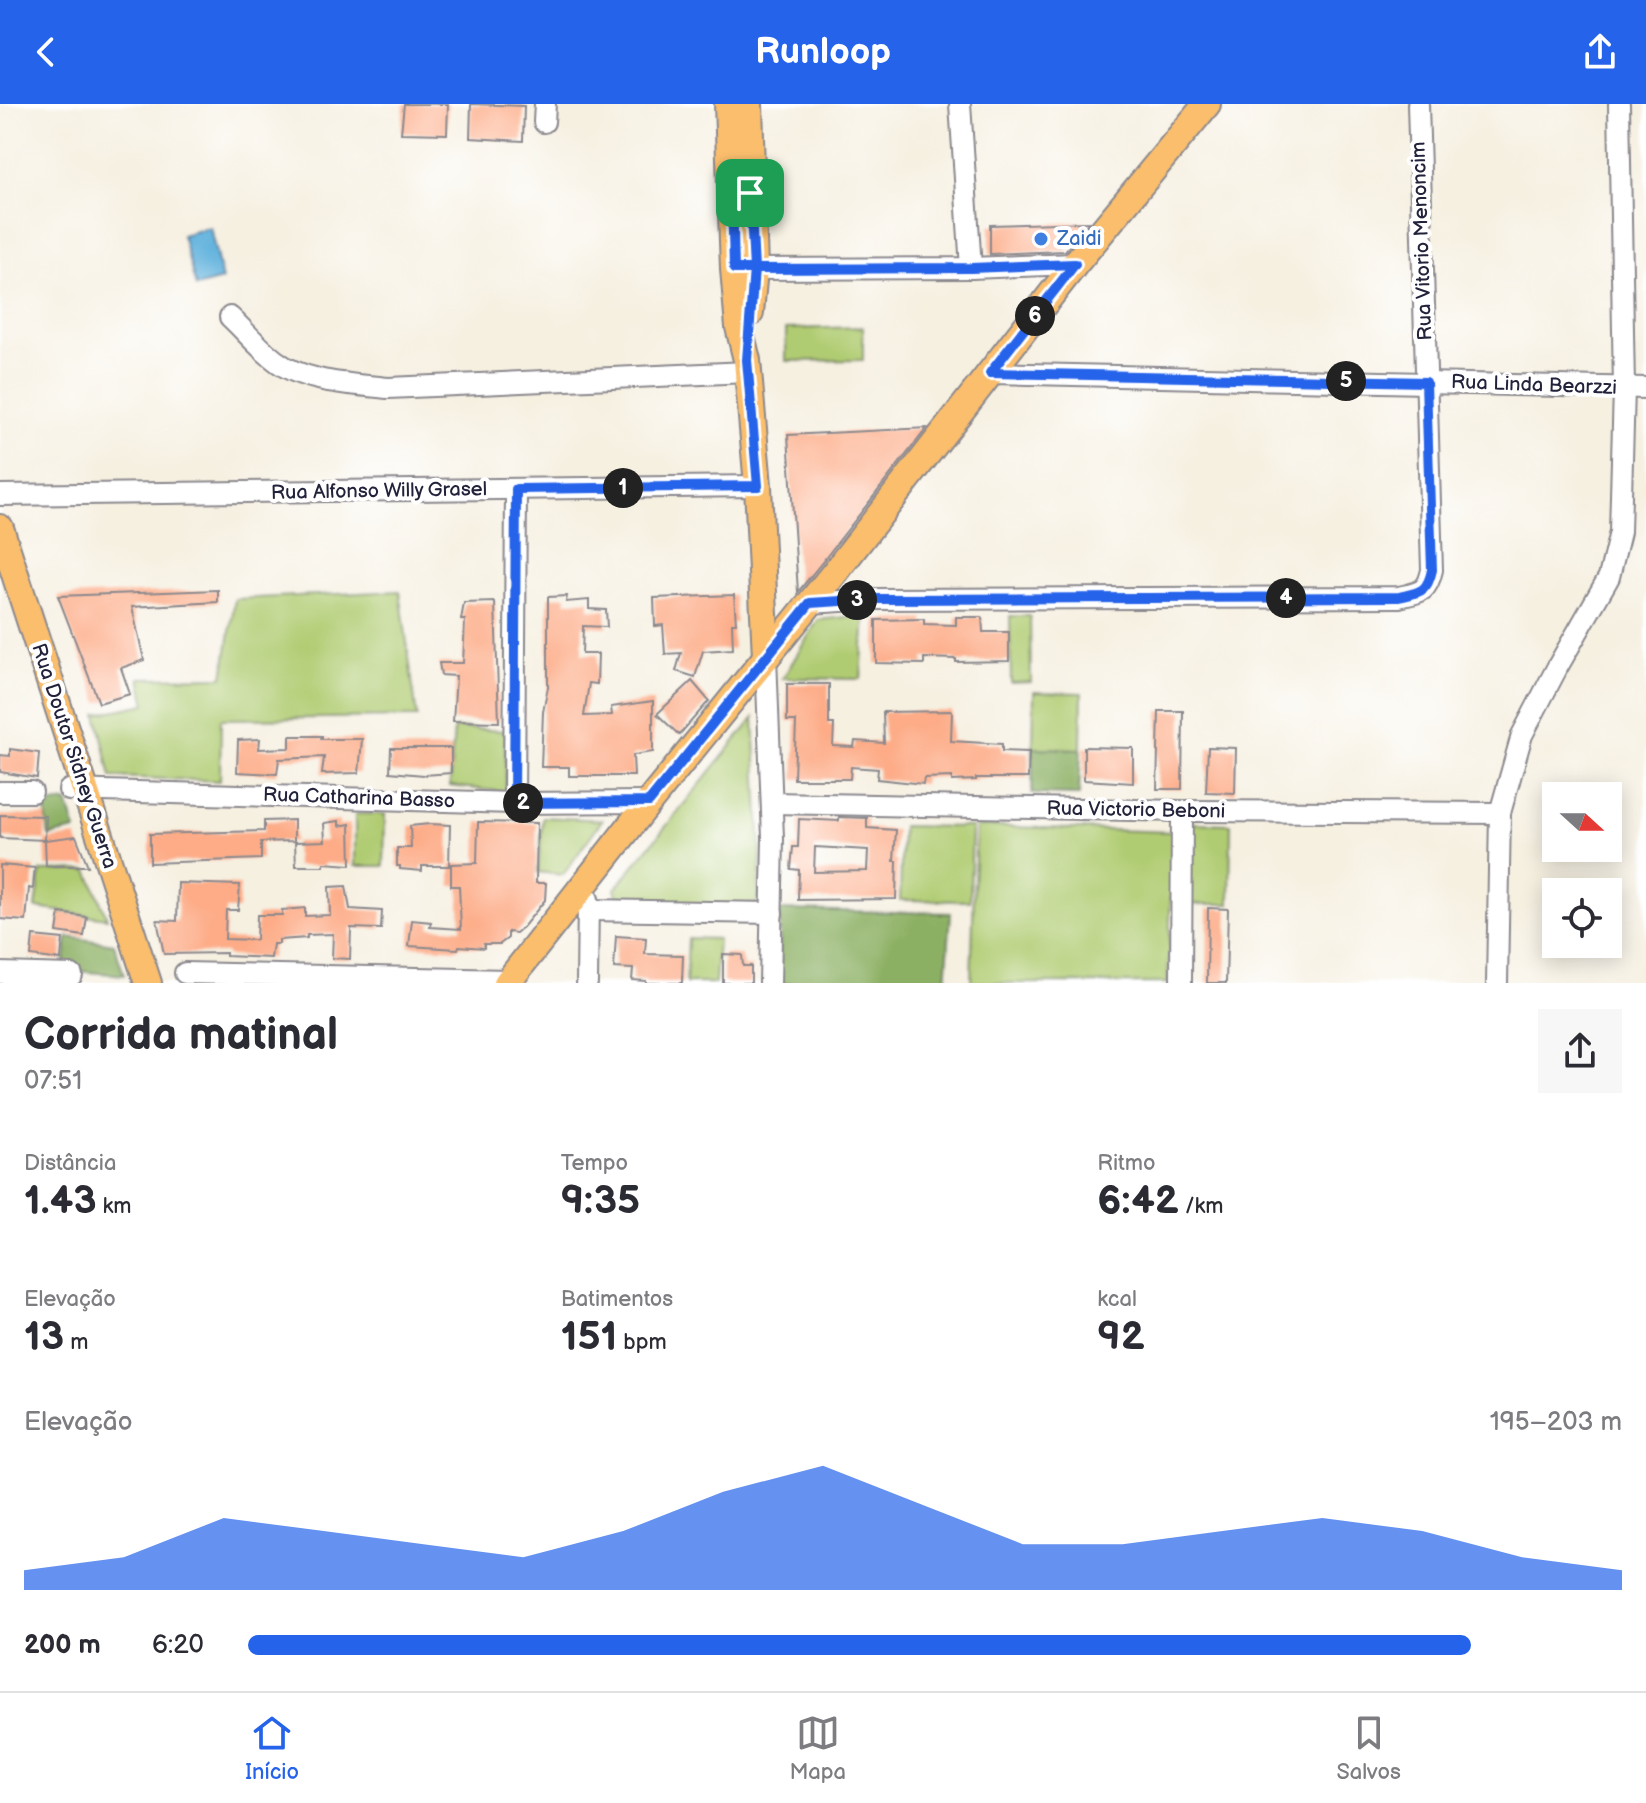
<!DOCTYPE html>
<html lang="pt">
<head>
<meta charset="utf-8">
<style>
	:root { --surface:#fff; --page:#f7f7f7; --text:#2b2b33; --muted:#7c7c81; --line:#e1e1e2; --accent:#2563eb }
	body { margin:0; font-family:"Balsamiq Sans",sans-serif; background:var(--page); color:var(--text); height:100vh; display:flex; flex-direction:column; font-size:30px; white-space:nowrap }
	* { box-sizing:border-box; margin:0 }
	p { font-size:26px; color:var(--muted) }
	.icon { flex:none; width:44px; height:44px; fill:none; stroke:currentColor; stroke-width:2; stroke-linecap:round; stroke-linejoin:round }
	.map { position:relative; height:879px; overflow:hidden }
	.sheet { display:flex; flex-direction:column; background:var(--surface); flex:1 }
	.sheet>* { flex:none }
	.needle { width:52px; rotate:111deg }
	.fabs { position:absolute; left:1542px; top:678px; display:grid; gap:16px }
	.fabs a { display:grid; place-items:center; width:80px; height:80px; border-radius:0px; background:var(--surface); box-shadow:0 4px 20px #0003; font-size:40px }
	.pin { position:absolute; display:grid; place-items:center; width:68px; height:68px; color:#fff; margin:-34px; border-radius:16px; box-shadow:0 4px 12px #0006 }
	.km { position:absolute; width:40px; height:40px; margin:-20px; border-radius:50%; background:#222; color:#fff; font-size:22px; line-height:40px; text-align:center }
	.round { display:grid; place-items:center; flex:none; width:84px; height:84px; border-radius:0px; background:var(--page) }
	.overview { display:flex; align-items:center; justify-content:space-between; height:136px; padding:0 24px }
	h1 { font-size:44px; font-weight:600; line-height:60px }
	.stats { display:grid; grid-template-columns:repeat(3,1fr); gap:12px; height:136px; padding:8px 24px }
	.stats div { display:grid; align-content:center }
	.stats b { font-size:40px; font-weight:600 }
	.stats small { font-size:22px; font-weight:400 }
	.stats p { font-size:22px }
	.chart { height:224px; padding:16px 24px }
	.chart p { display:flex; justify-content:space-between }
	.chart svg { width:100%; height:144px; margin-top:8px; fill:var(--accent); opacity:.7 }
	ul { padding:0 24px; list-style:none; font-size:26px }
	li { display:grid; grid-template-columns:128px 96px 1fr; align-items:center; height:60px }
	li i { height:20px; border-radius:10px; background:var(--accent) }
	header { display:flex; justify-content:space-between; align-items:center; height:104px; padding:0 24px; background:var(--accent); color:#fff; font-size:36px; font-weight:600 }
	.menu { display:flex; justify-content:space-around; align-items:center; height:112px; border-top:2px solid var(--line); background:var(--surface); font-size:22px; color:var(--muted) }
	.menu a { display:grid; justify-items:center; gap:4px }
	.menu .active { color:var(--accent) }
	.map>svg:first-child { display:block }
</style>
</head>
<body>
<header><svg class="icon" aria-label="back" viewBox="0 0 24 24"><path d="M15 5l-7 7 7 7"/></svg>Runloop<svg class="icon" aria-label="share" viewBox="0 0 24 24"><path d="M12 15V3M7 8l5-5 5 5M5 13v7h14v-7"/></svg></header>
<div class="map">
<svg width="1646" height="879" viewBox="0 0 1646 879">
	<rect width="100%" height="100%" fill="#fff"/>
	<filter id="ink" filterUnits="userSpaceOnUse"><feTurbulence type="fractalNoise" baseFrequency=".0125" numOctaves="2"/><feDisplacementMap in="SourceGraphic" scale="16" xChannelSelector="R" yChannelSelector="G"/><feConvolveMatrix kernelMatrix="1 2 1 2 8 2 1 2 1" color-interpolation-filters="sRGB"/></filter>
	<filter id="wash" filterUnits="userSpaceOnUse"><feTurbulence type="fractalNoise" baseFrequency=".006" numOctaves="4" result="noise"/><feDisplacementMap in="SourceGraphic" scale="32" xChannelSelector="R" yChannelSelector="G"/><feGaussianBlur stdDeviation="1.8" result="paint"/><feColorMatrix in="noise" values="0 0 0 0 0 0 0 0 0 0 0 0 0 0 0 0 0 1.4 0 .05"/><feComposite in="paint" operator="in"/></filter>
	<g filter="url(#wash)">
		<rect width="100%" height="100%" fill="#f6f0e1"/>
		<g fill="#b0cc72" stroke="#697756" stroke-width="2">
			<path d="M863 223V256L786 257V225Z"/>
			<path d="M400 487 417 613 221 615 220 677 111 673 97 610 146 600 140 574 223 573 235 495Z"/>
			<path d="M865 511 861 575 783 574 818 516Z"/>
			<path d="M1010 512H1030L1031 578 1011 579Z"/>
			<path d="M1034 588 1082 589 1081 645 1033 644Z"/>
			<path d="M754 614 761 754 757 800 621 801 615 785Z"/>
			<path d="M454 624 505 627 506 688 450 682Z"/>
			<path d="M355 710H385L384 762H355Z"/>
			<path d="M543 713 602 716 563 771 538 768Z"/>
			<path d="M1190 719 1231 720 1230 800H1189Z"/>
			<path d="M902 722 972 723 970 797 900 796Z"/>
			<path d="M976 722 1173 728 1168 879H971Z"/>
			<path d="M88 766 107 814 36 804 41 767Z"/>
			<path d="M688 834 718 835 715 879H686Z"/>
		</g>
		<g fill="#8cb064" stroke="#576950" stroke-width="2">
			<path d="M1033 644 1081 645 1079 691 1032 690Z"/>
			<path d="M67 698 76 726 49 732 45 701Z"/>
			<path d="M780 806 951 809 946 879H780Z"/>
			<path d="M68 833 114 840 124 871 63 866Z"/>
		</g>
		<path fill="#62b2dd" stroke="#426a8c" stroke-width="2" d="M210 123 222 176 196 183 182 131Z"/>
		<g id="blocks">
			<g fill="#fdac87" fill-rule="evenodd">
				<path d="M404 0H448L447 30 401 29Z"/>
				<path d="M471 0 524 2 523 37 470 34Z"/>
				<path d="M1089 118 1065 147 990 150V121Z"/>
				<path d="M927 324 823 457 798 488 788 331Z"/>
				<path d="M218 486V498L132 503 144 556 121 564 130 590 99 599 58 492Z"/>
				<path d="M734 491 736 519H732L733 545 703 547 695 573 676 567 681 549 665 550 663 521 655 522 654 494Z"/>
				<path d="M567 492 566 498 589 496V505L606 506 607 523 583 522 582 550H598L597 580 589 579 584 612 612 611 611 603 653 597V648L633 651 634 672H569V663H541L543 608 548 583V493Z"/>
				<path d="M495 498 499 618 453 617 456 572 441 571 439 559H463L465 516H461L464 499Z"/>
				<path d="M956 513H982L983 528H1009V557L956 558V555L924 554V560L876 559V516L924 515V520L956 521Z"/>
				<path d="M692 577 709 597 679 631 657 610Z"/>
				<path d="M787 580H829V620H834L833 642 854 643 855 637 884 639 883 608 952 607 951 637 1002 640V647L1029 648 1028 674H976V676L952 677V673L924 674 923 680 877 675 878 665 851 663 850 675H794L796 617H787Z"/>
				<path d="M1159 607H1183L1182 685H1157Z"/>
				<path d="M290 632H322L321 635H362L359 669 322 670 324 653 279 655 277 670 237 668 238 636 260 635 259 645 290 644Z"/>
				<path d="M1084 643 1133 644V679L1084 676Z"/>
				<path d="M1208 643 1236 644 1235 689 1206 688Z"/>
				<path d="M391 644H451V669L424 671 390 668Z"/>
				<path d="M10 645 39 649 37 674 0 668V651L10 652Z"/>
				<path d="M0 711 46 712 45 736 0 734Z"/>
				<path d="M839 713 867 714V724L896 726 894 757H897L896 795 798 796 799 766 791 765 793 743H798L799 715 839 717ZM815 743 868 746 867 767 814 768Z"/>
				<path d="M294 716V737L261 738V755L150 759V730L264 727V717Z"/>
				<path d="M339 717V722L350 720 351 761 324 759V762H296L295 738 325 737 324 719Z"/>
				<path d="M478 718 537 719 536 779H546L545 796 524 822 516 829 508 828V834L500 840H484V844L459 842 458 845 409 842 412 816 431 818 430 823 461 825 459 782H451V760L477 759Z"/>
				<path d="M430 720 450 721 449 762H422V767L400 765V762H397V744H411L410 722Z"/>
				<path d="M76 732 88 762H46L45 736Z"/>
				<path d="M0 761 35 764 33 785 29 784 26 817 0 815Z"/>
				<path d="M178 779 240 781 238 806H226L225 835 256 836 257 811H282V806L305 804V812L330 811 329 783 346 782 350 805 382 807 381 825 351 824 350 855 332 854 333 830 307 831V834L279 836V840H273L271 854 226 852V849L164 850 157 816 177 817Z"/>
				<path d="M1208 804 1228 805 1226 879H1207Z"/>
				<path d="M60 809 87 813 84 832 57 828Z"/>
				<path d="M33 832 63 835 61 856 31 852Z"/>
				<path d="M616 832 646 834 645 850 683 851 682 879H646V877L632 876 633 865 614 864Z"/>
				<path d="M723 850 742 851 743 862H751V879H723Z"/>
			</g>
		</g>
	</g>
	<g filter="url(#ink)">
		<use href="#blocks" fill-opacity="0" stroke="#8c898e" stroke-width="2"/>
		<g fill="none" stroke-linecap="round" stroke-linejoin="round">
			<defs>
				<g id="minor">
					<path d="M960 0 971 164"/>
					<path d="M544 18 545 0"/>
					<path d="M742 165 971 164 1075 160"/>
					<path d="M230 213C245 227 259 244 275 256 303 279 354 280 388 284L748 268"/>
					<path d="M990 269 1646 284"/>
					<path d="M0 391 758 382"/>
					<path d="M810 499 873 495 1399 493C1420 488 1427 489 1432 466L1418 0"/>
					<path d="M766 553 773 734 770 879"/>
					<path d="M69 686 514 699 649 698"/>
					<path d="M0 688H32"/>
					<path d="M514 699 516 385"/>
					<path d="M772 699 1182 707 1500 709"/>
					<path d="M588 806 772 809"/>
					<path d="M0 869 72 871"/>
					<path d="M185 869 509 876"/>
					<path d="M587 879 588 795"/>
					<path d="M1181 879 1182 707"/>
					<path d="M1497 879 1500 709 1522 631 1558 562 1609 473 1620 428 1624 284 1619 0"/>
				</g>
				<g id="major">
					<path d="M728 0 734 165 739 223 747 256 758 382 766 553"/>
					<path d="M749 0 754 165 750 209"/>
					<path d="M0 424 148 879"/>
					<path d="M507 879 649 698 836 467 1075 160 1207 0"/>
				</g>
			</defs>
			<use href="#minor" stroke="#8c898e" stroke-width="24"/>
			<use href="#major" stroke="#8c898e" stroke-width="30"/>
			<use href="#minor" stroke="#fff" stroke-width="20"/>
			<use href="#major" stroke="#fabe6d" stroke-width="26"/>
		</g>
	</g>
	<g fill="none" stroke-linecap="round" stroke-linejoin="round" filter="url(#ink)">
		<defs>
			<path id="route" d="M750 89 754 165 747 256 758 382 516 385 514 699 649 698 810 499 873 495 1399 493C1420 488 1427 489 1432 466L1426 278 990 269 1075 160 971 164 754 165H734L732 90 750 89"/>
		</defs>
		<use href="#route" stroke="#fff" stroke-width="16"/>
		<use href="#route" stroke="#2563eb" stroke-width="10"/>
	</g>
	<circle fill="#3f7fe0" stroke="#fff" stroke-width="3" cx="1041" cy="135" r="8"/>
	<g text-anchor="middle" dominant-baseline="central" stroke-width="8" stroke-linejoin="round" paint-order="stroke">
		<g font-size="20" fill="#366cbe" stroke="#fff" text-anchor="start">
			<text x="1057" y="135">Zaidi</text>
		</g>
		<g font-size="20" fill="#22223b" stroke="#fff">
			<text transform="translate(1422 137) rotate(-92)">Rua Vitorio Menoncim</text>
			<text transform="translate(1534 281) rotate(2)">Rua Linda Bearzzi</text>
			<text transform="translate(379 387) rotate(-1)">Rua Alfonso Willy Grasel</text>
			<text transform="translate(74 652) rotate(72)">Rua Doutor Sidney Guerra</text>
			<text transform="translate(359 694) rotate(2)">Rua Catharina Basso</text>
			<text transform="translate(1136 706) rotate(1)">Rua Victorio Beboni</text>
		</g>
	</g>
</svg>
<div class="fabs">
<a><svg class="needle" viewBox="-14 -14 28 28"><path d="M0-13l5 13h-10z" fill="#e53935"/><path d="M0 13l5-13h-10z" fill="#7c7c81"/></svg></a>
<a><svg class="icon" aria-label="locate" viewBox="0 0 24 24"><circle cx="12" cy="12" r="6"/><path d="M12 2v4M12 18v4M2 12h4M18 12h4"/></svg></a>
</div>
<div class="pin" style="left:750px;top:89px;background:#1e9e55"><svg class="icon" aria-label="arrive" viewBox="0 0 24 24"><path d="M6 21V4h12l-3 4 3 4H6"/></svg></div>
<b class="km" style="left:623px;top:384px">1</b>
<b class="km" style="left:523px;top:699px">2</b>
<b class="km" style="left:857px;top:496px">3</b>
<b class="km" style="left:1286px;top:494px">4</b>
<b class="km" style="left:1346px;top:277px">5</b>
<b class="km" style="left:1035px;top:212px">6</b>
</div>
<section class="sheet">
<div class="overview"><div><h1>Corrida matinal</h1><p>07:51</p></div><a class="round"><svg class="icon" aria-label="share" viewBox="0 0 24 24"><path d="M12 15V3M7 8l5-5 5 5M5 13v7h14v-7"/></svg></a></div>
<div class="stats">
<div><p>Distância</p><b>1.43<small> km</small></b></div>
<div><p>Tempo</p><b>9:35</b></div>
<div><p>Ritmo</p><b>6:42<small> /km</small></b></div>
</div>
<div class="stats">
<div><p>Elevação</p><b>13<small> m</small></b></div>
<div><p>Batimentos</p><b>151<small> bpm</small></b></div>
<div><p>kcal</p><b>92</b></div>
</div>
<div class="chart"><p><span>Elevação</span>195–203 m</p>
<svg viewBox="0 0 160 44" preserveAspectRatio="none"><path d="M0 44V38L10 34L20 22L30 26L40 30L50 34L60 26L70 14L80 6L90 18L100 30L110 30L120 26L130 22L140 26L150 34L160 38V44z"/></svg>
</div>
<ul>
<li><b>200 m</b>6:20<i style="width:89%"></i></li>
</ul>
</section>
<nav class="menu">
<a class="active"><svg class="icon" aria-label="home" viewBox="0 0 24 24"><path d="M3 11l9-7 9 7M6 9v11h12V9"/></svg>Início</a>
<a><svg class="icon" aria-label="map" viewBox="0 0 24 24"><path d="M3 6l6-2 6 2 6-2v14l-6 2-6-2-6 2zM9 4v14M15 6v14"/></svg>Mapa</a>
<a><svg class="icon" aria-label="saved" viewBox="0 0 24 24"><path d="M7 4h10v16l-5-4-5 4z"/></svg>Salvos</a>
</nav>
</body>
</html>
